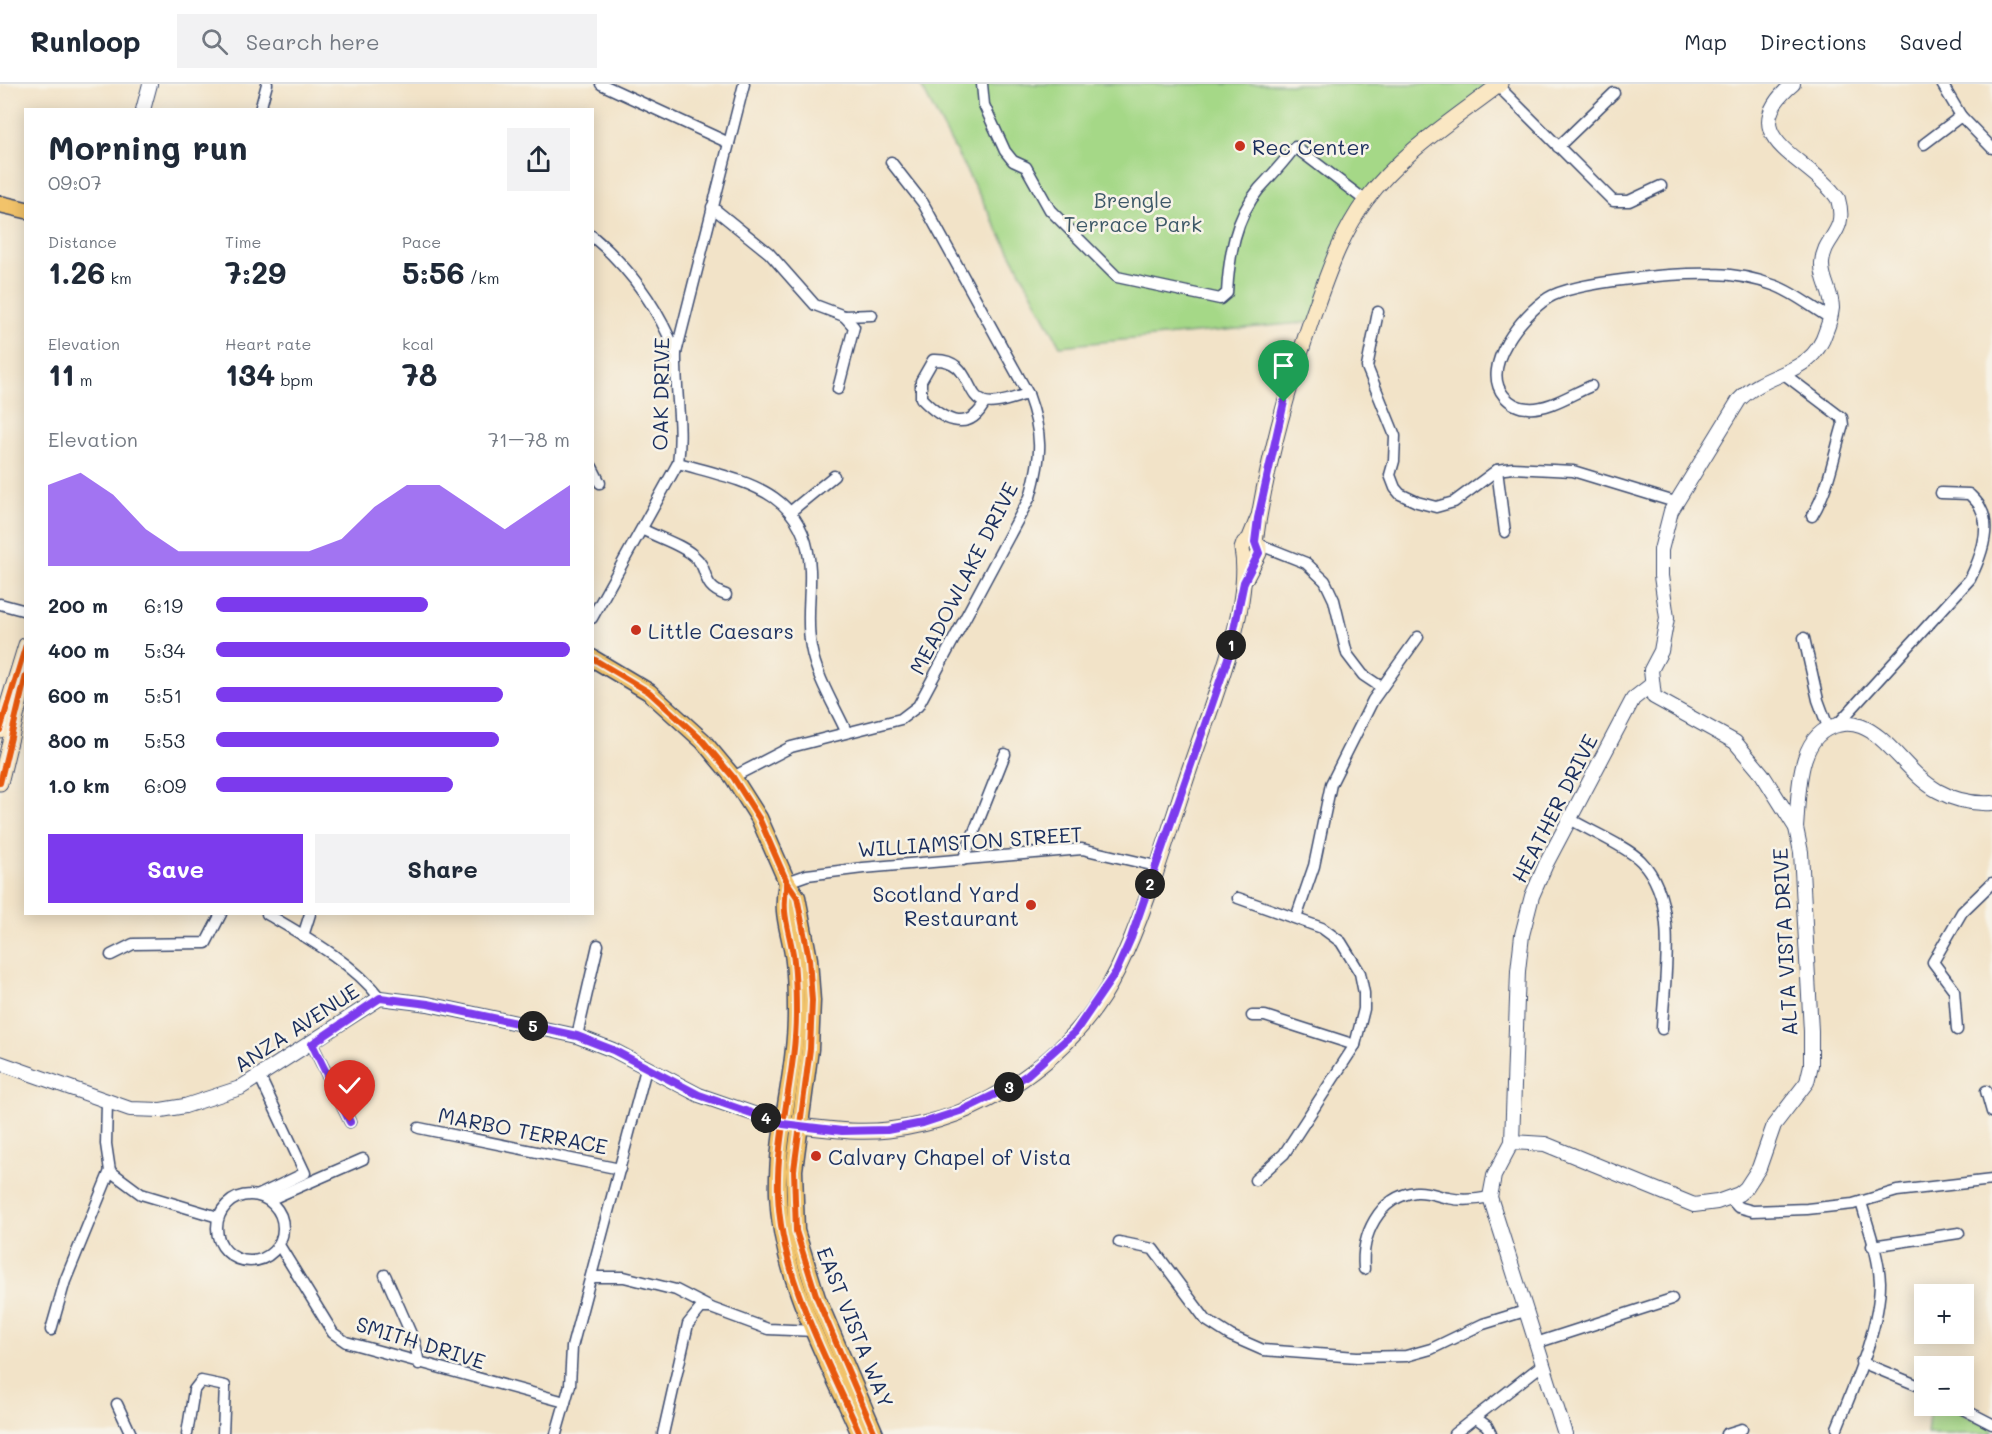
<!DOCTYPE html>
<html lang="en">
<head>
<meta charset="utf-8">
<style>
	:root { --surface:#fff; --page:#f2f2f3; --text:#1f2937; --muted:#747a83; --line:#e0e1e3; --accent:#7c3aed }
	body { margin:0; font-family:Mali,sans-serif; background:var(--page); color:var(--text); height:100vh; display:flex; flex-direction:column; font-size:22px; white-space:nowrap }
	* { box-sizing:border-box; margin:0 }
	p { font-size:20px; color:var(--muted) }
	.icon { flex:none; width:33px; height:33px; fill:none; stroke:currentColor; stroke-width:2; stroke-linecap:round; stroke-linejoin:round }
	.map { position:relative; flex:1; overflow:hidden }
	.drawer { position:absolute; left:24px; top:24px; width:570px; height:807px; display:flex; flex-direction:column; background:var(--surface); border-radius:0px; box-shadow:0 3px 15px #0003 }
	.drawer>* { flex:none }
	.tools { position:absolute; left:1914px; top:1200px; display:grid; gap:12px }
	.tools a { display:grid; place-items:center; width:60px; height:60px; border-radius:0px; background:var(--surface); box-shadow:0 3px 15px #0003; font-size:30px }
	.pin { position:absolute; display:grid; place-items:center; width:51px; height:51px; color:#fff; margin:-62px -26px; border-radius:50% 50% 50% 0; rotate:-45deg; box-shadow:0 0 6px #0007 }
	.pin .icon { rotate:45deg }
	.km { position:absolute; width:30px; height:30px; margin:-15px; border-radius:50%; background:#222; color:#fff; font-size:16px; line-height:30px; text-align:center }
	.round { display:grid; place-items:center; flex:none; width:63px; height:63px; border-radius:0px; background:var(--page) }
	.head { display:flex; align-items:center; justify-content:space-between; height:102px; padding:0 24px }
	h1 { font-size:33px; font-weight:800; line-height:45px }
	.metrics { display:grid; grid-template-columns:repeat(3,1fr); gap:9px; height:102px; padding:6px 24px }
	.metrics div { display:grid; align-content:center }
	.metrics b { font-size:30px; font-weight:800 }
	.metrics small { font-size:16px; font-weight:400 }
	.metrics p { font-size:16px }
	.chart { height:168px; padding:12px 24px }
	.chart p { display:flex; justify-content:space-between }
	.chart svg { width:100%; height:108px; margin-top:6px; fill:var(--accent); opacity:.7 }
	.primary-button { display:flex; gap:12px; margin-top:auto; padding:12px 24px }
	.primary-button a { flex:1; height:69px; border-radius:0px; background:var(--accent); color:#fff; font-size:24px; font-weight:800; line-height:69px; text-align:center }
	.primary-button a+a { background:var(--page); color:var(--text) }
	ul { padding:0 24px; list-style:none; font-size:20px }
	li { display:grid; grid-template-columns:96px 72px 1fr; align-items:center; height:45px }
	li i { height:15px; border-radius:8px; background:var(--accent) }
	header { display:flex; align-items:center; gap:36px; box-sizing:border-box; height:84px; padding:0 30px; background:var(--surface); border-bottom:2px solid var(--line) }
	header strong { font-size:28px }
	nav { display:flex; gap:33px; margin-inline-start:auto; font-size:21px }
	.search { width:420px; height:54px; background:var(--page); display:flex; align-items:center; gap:15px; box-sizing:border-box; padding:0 21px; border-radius:0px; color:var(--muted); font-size:22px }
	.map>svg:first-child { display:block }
</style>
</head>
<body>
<header>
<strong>Runloop</strong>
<div class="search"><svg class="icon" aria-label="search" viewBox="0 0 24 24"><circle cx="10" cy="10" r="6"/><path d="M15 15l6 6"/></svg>Search here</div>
<nav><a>Map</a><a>Directions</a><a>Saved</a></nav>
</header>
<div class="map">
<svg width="1992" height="1350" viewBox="0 0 1992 1350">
	<rect width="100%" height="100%" fill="#f7f3e8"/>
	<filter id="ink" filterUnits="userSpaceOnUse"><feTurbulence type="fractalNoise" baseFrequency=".0167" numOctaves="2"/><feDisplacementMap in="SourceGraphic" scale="12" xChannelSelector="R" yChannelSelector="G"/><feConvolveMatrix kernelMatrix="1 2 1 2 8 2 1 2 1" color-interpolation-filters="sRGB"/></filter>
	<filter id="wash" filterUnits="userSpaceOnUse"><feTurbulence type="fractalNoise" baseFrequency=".008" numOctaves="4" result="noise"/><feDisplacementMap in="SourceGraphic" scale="24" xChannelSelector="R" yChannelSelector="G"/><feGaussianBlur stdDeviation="1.35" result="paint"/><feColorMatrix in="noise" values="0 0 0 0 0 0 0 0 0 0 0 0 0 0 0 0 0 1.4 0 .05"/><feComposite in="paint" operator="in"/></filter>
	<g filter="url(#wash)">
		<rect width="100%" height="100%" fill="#f2e3c8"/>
		<g fill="#a5d887" stroke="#608472" stroke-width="1.5">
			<path d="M920 0H1498L1366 116 1311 238 1060 262Z"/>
			<path d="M1930 1322H1949L1992 1345V1350H1927Z"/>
		</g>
	</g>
	<g filter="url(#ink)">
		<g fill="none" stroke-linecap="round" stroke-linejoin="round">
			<defs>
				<g id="minor">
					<path d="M601 0 729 59"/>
					<path d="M982 0 984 21 1005 67 1013 77 1026 83 1050 126 1117 193 1220 215 1227 209C1229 172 1235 134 1259 105 1272 91 1284 78 1295 63L1366 117"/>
					<path d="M1942 0 1961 32 1992 64"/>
					<path d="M1498 2 1613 117H1629L1661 102"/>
					<path d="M260 26 267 0"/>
					<path d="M1924 60 1961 32"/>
					<path d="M1558 63 1614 9"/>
					<path d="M712 123 769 169 815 221 844 232 854 243 838 305"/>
					<path d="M592 152C630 184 658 224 676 269"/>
					<path d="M1378 228 1367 283 1395 352 1394 377 1390 391 1395 404 1400 410 1417 418 1436 423 1454 418 1497 386 1513 384 1573 387 1675 418"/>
					<path d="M844 232 872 231"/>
					<path d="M1784 290 1842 334 1843 341C1834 370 1829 405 1812 432"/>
					<path d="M1591 302C1572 310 1548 326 1528 324 1518 324 1510 319 1504 312 1479 283 1523 230 1548 214 1575 197 1679 189 1713 190 1733 190 1757 195 1776 202 1794 209 1813 224 1830 234"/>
					<path d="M985 318C968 352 940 334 921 314V297L933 276C972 274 964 313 985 318 999 321 1015 313 1028 310"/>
					<path d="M678 379C741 397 807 405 810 486 811 512 806 537 811 563 816 592 834 621 846 647"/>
					<path d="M592 383 600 399"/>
					<path d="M1497 386 1505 448"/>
					<path d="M790 428 834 392"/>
					<path d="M642 445C658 454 681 460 694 472 711 486 699 502 726 511"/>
					<path d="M1258 460 1306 479 1325 497 1334 516 1347 570 1363 591 1381 603"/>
					<path d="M0 520 26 527"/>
					<path d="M592 534 678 379C683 342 675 306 676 269L744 0"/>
					<path d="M1804 554 1818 616 1828 643"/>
					<path d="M1837 641 1970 495C1979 477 1992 445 1981 425 1979 419 1973 414 1969 410L1941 409"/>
					<path d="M733 693 791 663 901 635 918 622 1030 413C1042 371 1043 351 1028 310L923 119 891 78"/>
					<path d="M1570 735C1588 746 1628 763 1641 777 1680 817 1664 893 1662 945"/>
					<path d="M963 776 1005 670"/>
					<path d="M787 798 807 791 863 784 1082 765 1156 782"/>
					<path d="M1238 814 1322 844 1341 858 1360 889 1364 909V925L1355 961 1284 1070 1255 1096"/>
					<path d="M267 830C306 853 352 878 380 914"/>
					<path d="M1296 834 1314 782 1331 700 1373 616 1418 553"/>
					<path d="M303 852 310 830"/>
					<path d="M111 871 133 860 206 859 221 830"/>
					<path d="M1252 932H1265L1355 961"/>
					<path d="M1957 946 1954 906 1933 878 1962 828 1992 799"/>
					<path d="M577 952 598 861"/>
					<path d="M312 960 350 1038"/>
					<path d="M1986 1007 1992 1028"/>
					<path d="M107 1018 106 1060 110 1087 141 1110 218 1133"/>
					<path d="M419 1044 620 1085"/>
					<circle cx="250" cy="1144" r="33"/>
					<path d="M259 1111 305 1089 260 993"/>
					<path d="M1729 1113 1738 1123 1753 1127 1807 1125 1853 1120 1897 1107 1992 1096"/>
					<path d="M269 1116 363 1075"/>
					<path d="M1119 1158 1153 1165 1206 1236 1231 1252 1263 1266 1357 1273 1406 1272 1431 1265 1483 1240 1525 1227"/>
					<path d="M279 1161 333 1249 346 1258 565 1318"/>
					<path d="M1872 1162 1959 1149"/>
					<path d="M1364 1185C1361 1152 1378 1113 1416 1108 1428 1107 1437 1112 1448 1114 1462 1117 1476 1116 1490 1113"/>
					<path d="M385 1191 415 1259 419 1280"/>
					<path d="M591 1193H624L676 1206 711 1224 768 1245 815 1247"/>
					<path d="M51 1246 65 1197 110 1087"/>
					<path d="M1536 1259 1672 1215"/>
					<path d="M1861 1278 1924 1304"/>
					<path d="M117 1320 131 1350"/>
					<path d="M1957 1322 1992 1340"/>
					<path d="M1476 1334 1487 1342 1491 1350"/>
					<path d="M1837 1344C1854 1301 1880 1244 1880 1198 1879 1172 1868 1143 1861 1118"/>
					<path d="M187 1350 194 1306 201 1297 225 1302 223 1350"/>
					<path d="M556 1350 570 1301 572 1263 646 985"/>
					<path d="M663 1350 688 1240 701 1224H711"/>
					<path d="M1454 1350 1542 1281"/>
					<path d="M1726 1350 1742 1345"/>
				</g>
				<g id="tertiary">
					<path d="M143 26 150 0"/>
					<path d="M1796 744C1799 711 1796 649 1838 641 1855 637 1868 644 1880 654 1900 671 1915 694 1938 707 1954 716 1974 720 1992 719"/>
					<path d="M0 979 130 1025 161 1026 185 1022 240 1004 380 914 428 920 577 952 613 966 699 1011 783 1040"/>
					<path d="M1512 1058 1545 1060 1694 1121 1717 1118 1739 1110 1746 1104 1759 1084 1774 1041 1807 998 1811 981V947L1801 768 1796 744 1762 690 1735 658 1654 613 1651 586 1661 567 1667 534 1661 492V466L1671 427 1739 316C1769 285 1812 293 1826 247 1829 240 1831 232 1832 224 1832 208 1821 195 1822 179 1824 151 1848 150 1838 115 1810 73 1729 54 1793 0"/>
					<path d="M1565 1350 1490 1113 1494 1092 1512 1058 1518 887 1522 851 1532 812 1546 780 1633 615 1651 601"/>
				</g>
				<g id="secondary">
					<path d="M1247 492 1259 469V462L1255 458C1266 379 1288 303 1314 228 1328 189 1341 150 1366 116 1402 68 1453 36 1500 0"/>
					<path d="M0 646 26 561"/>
					<path d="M0 699 26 591"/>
					<path d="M789 1041C822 1044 855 1050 888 1046 983 1036 1075 973 1117 887 1149 821 1168 747 1192 678 1211 622 1253 521 1242 465L1244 459 1249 456 1258 434"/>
				</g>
				<g id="primary">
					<path d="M0 120 26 126"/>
					<path d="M592 574 649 608 703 657 733 693 759 734 787 798 797 813 809 875 812 917 810 965 794 1086 796 1147 817 1214 875 1350"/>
					<path d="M787 798C781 829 788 841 793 870 796 889 796 909 796 929 796 990 776 1049 778 1110 781 1195 827 1274 860 1350"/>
				</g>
			</defs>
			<use href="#minor" stroke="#3b4a6e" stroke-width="13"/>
			<use href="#tertiary" stroke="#3b4a6e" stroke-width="16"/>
			<use href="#secondary" stroke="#3b4a6e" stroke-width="17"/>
			<use href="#primary" stroke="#3b4a6e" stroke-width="19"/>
			<use href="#minor" stroke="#fff" stroke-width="10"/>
			<use href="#tertiary" stroke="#fff" stroke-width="14"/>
			<use href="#secondary" stroke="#fae7c3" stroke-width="15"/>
			<use href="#primary" stroke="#f2c36a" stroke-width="16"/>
			<defs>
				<g id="cycleway">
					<path d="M592 574 649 608 703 657 733 693 759 734 787 798 797 813 809 875 812 917 810 965 794 1086 796 1147 817 1214 875 1350"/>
					<path d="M0 646 26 561"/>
					<path d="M0 699 26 591"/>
					<path d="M787 798C781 829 788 841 793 870 796 889 796 909 796 929 796 990 776 1049 778 1110 781 1195 827 1274 860 1350"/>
					<path d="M783 1040C818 1044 853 1050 887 1046 983 1037 1069 973 1115 890 1140 845 1153 791 1170 741 1189 686 1212 630 1228 574 1235 549 1239 523 1244 498"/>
				</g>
			</defs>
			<use href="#cycleway" stroke="#f7f3e8" stroke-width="10"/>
			<use href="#cycleway" stroke="#e8590c" stroke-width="6"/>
		</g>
	</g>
	<g fill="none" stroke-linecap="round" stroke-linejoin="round" filter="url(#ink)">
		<defs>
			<path id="route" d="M350 1038 312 960 380 914 428 920 577 952 613 966 699 1011 783 1040 842 1047 887 1046 923 1039 963 1026 1006 1005 1027 991 1075 948 1116 888 1131 854 1228 574 1244 498 1259 469 1255 458 1258 434 1284 318"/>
		</defs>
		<use href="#route" stroke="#fff" stroke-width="12"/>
		<use href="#route" stroke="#7c3aed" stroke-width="8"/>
	</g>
	<g fill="#c8321e" stroke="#f7f3e8" stroke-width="2">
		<circle cx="1240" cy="62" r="6"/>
		<circle cx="636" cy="546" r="6"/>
		<circle cx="1031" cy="821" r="6"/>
		<circle cx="816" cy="1072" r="6"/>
	</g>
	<g text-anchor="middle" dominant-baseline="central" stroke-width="5" stroke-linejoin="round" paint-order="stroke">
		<g font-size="21" fill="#1b2f5e" stroke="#f7f3e8" text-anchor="start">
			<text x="1252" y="62">Rec Center</text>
			<text x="648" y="546">Little Caesars</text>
			<text x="1019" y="809" text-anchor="end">Scotland Yard<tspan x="1019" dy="24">Restaurant</tspan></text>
			<text x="828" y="1072">Calvary Chapel of Vista</text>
		</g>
		<g font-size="21" fill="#3e5968" stroke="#f7f3e8">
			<text x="1133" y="115">Brengle<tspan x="1133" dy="24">Terrace Park</tspan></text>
		</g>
		<g font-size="21" fill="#1b2f5e" stroke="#f7f3e8">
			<text transform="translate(660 310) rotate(-89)">OAK DRIVE</text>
			<text transform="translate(963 494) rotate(-63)">MEADOWLAKE DRIVE</text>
			<text transform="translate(1554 724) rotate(-63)">HEATHER DRIVE</text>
			<text transform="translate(970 757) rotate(-4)">WILLIAMSTON STREET</text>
			<text transform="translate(1784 858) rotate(-93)">ALTA VISTA DRIVE</text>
			<text transform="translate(296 943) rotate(-33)">ANZA AVENUE</text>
			<text transform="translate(523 1046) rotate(11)">MARBO TERRACE</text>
			<text transform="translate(856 1243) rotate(68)">EAST VISTA WAY</text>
			<text transform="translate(421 1258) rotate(17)">SMITH DRIVE</text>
		</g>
	</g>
</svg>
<div class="tools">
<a>+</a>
<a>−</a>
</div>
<div class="pin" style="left:1284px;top:318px;background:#1e9e55"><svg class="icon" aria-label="arrive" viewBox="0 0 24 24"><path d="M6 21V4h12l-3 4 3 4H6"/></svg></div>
<div class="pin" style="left:350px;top:1038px;background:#d93025"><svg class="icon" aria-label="check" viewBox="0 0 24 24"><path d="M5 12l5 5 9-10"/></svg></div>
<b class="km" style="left:1231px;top:561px">1</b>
<b class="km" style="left:1150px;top:800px">2</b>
<b class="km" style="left:1009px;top:1003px">3</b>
<b class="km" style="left:766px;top:1034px">4</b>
<b class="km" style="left:533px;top:942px">5</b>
<section class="drawer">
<div class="head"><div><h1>Morning run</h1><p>09:07</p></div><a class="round"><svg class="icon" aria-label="share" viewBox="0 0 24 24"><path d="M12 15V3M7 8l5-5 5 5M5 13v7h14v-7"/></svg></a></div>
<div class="metrics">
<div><p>Distance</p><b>1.26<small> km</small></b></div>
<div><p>Time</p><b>7:29</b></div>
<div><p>Pace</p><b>5:56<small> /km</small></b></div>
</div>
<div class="metrics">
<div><p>Elevation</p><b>11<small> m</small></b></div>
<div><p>Heart rate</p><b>134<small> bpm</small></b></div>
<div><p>kcal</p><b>78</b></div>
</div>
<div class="chart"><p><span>Elevation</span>71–78 m</p>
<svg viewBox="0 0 160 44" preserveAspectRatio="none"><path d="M0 44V11L10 6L20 15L30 29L40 38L50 38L60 38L70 38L80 38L90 33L100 20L110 11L120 11L130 20L140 29L150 20L160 11V44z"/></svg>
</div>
<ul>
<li><b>200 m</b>6:19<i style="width:60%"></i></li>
<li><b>400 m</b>5:34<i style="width:100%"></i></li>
<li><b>600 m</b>5:51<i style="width:81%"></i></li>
<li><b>800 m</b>5:53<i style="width:80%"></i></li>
<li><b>1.0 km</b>6:09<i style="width:67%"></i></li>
</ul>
<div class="primary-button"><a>Save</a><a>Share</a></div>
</section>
</div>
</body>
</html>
